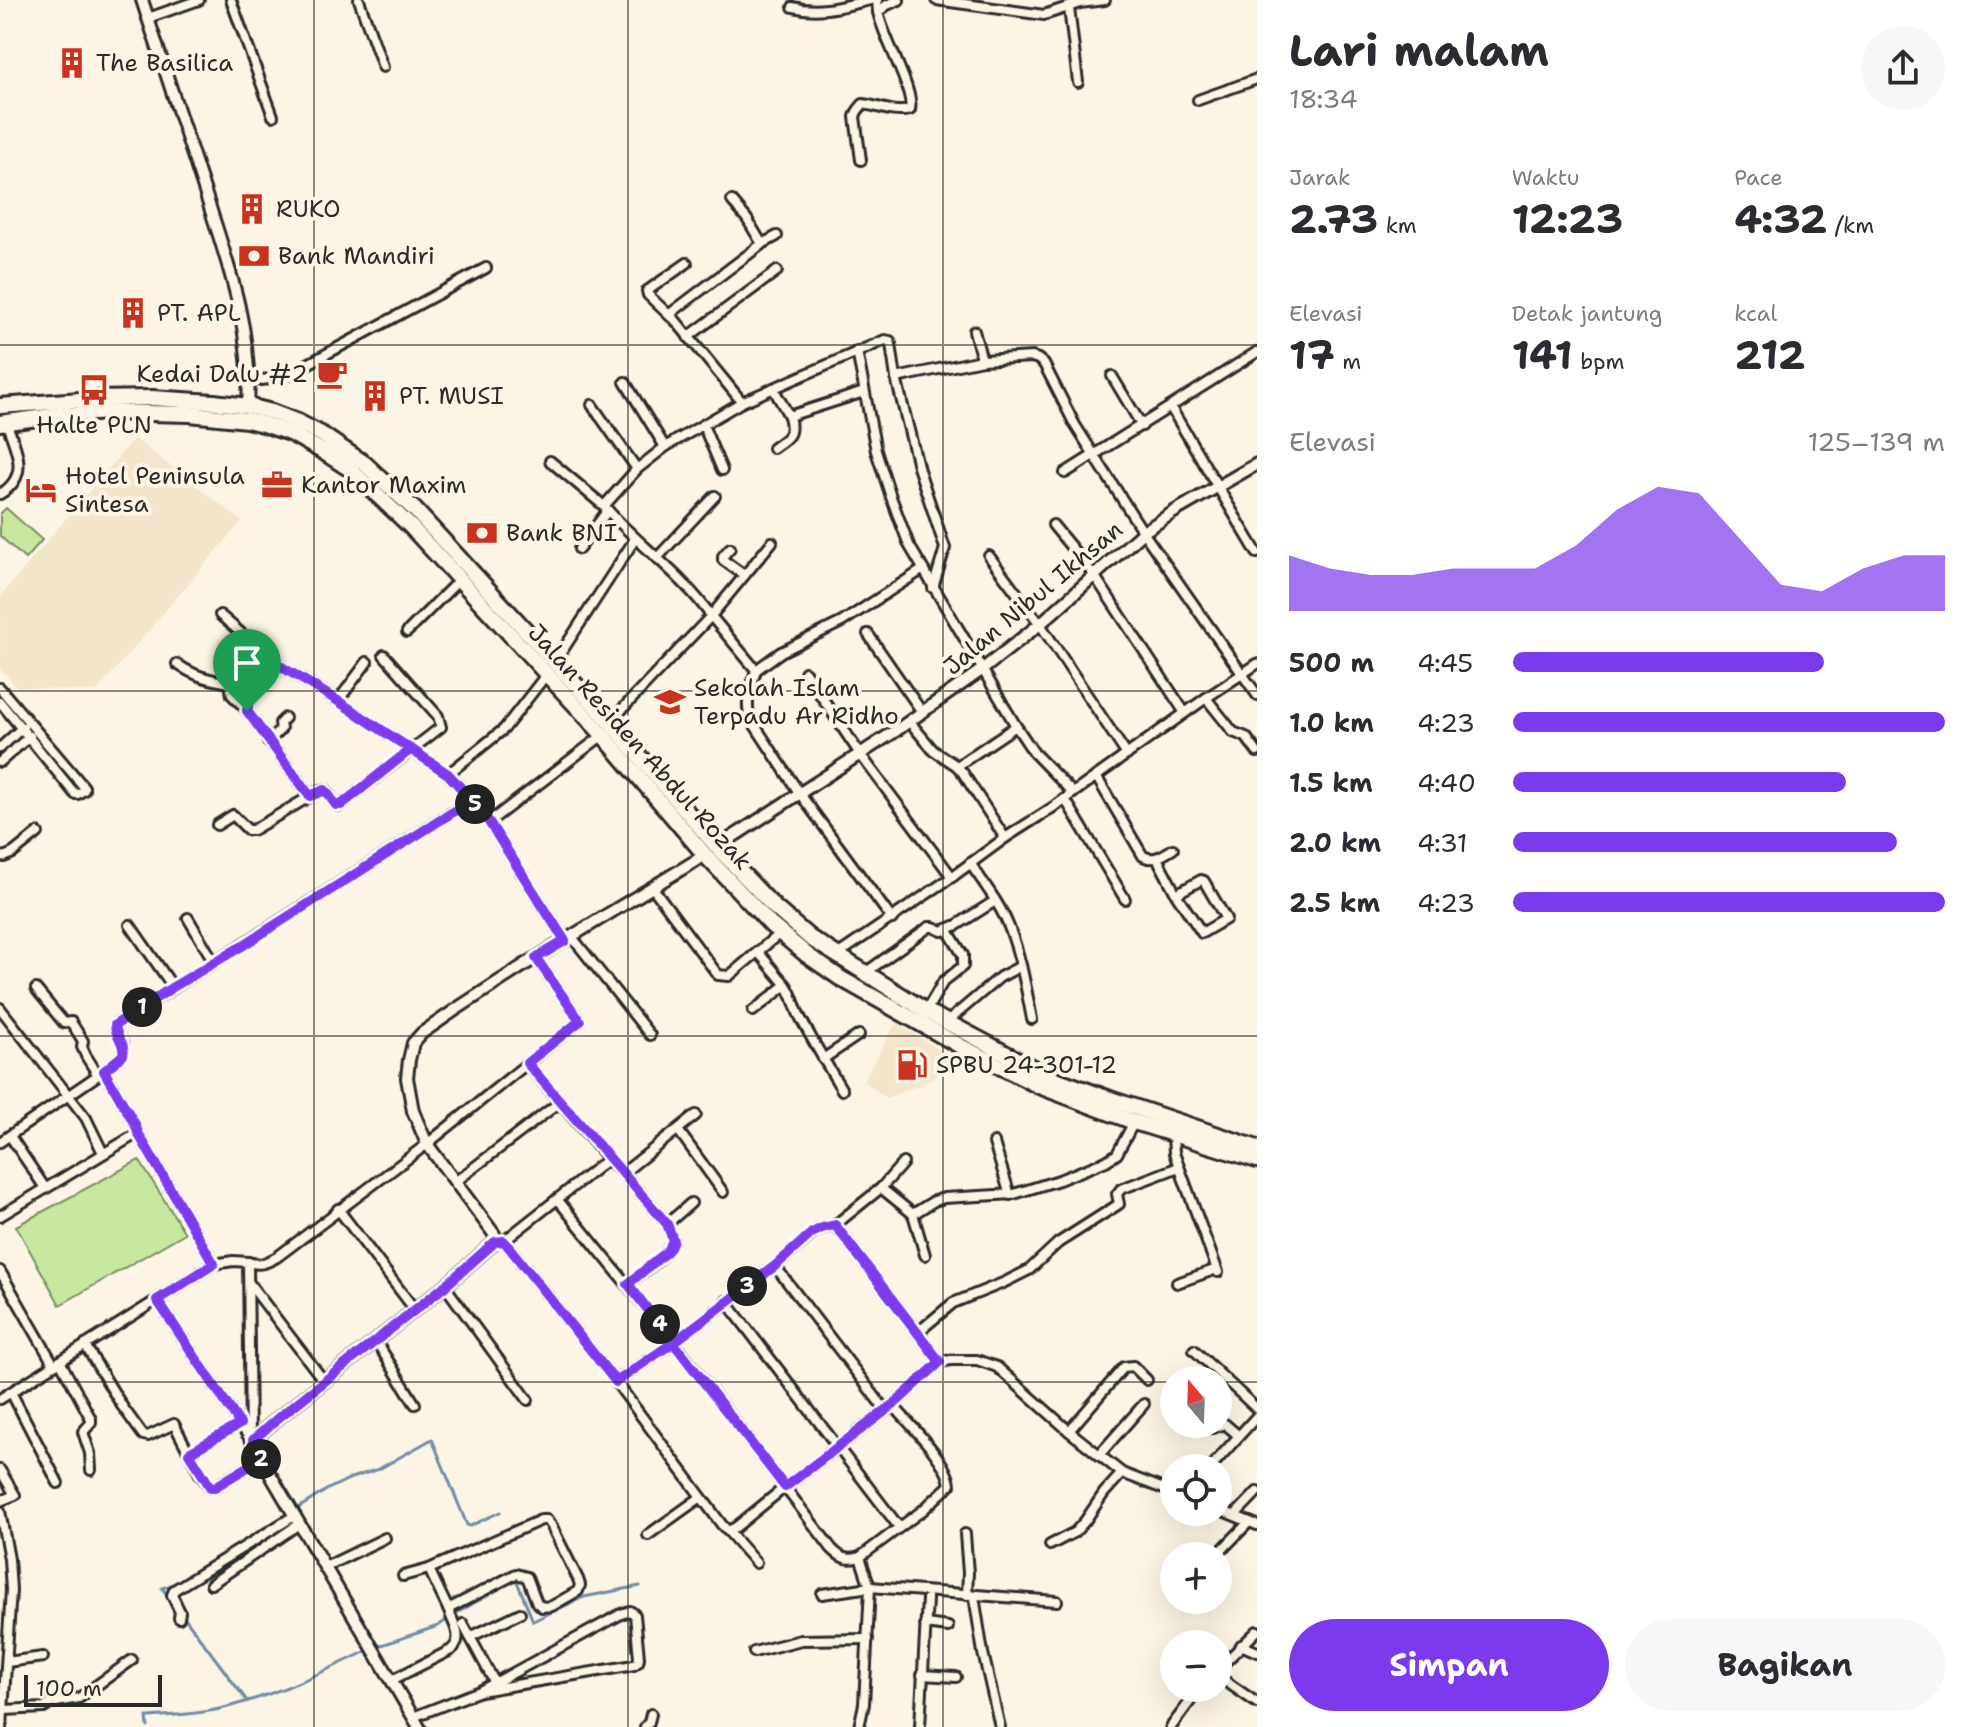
<!DOCTYPE html>
<html lang="id">
<head>
<meta charset="utf-8">
<style>
	:root { --surface:#fff; --page:#f7f7f7; --text:#2b2b33; --muted:#7c7c81; --accent:#7c3aed }
	body { margin:0; font-family:"Shantell Sans",sans-serif; background:var(--page); color:var(--text); height:100vh; display:flex; flex-direction:column; font-size:30px; white-space:nowrap }
	* { box-sizing:border-box; margin:0 }
	p { font-size:26px; color:var(--muted) }
	.icon { flex:none; width:44px; height:44px; fill:none; stroke:currentColor; stroke-width:2; stroke-linecap:round; stroke-linejoin:round }
	.map { position:relative; flex:1; overflow:hidden }
	.details { display:flex; flex-direction:column; background:var(--surface); width:720px }
	.details>* { flex:none }
	.needle { width:52px; rotate:341deg }
	.fabs { position:absolute; left:1160px; top:1366px; display:grid; gap:16px }
	.fabs a { display:grid; place-items:center; width:72px; height:72px; border-radius:50%; background:var(--surface); box-shadow:0 8px 32px #0002; font-size:40px }
	.scale { position:absolute; left:24px; bottom:20px; width:138px; box-sizing:border-box; padding-left:8px; border:4px solid #2b2b2b; border-top:0; font-size:22px; line-height:28px; white-space:nowrap; color:#2b2b2b; -webkit-text-stroke:6px #fcf5e5; paint-order:stroke }
	.pin { position:absolute; display:grid; place-items:center; width:68px; height:68px; color:#fff; margin:-82px -34px; border-radius:50% 50% 50% 0; rotate:-45deg; box-shadow:0 0 8px #0007 }
	.pin .icon { rotate:45deg }
	.km { position:absolute; width:40px; height:40px; margin:-20px; border-radius:50%; background:#222; color:#fff; font-size:22px; line-height:40px; text-align:center }
	.round { display:grid; place-items:center; flex:none; width:84px; height:84px; border-radius:42px; background:var(--page) }
	.headline { display:flex; align-items:center; justify-content:space-between; height:136px; padding:0 32px }
	h1 { font-size:44px; font-weight:700; line-height:60px }
	.metrics { display:grid; grid-template-columns:repeat(3,1fr); gap:12px; height:136px; padding:8px 32px }
	.metrics div { display:grid; align-content:center }
	.metrics b { font-size:40px; font-weight:700 }
	.metrics small { font-size:22px; font-weight:400 }
	.metrics p { font-size:22px }
	.chart { height:224px; padding:16px 32px }
	.chart p { display:flex; justify-content:space-between }
	.chart svg { width:100%; height:144px; margin-top:8px; fill:var(--accent); opacity:.7 }
	.primary-button { display:flex; gap:16px; margin-top:auto; padding:16px 32px }
	.primary-button a { flex:1; height:92px; border-radius:48px; background:var(--accent); color:#fff; font-size:32px; font-weight:700; line-height:92px; text-align:center }
	.primary-button a+a { background:var(--page); color:var(--text) }
	ul { padding:0 32px; list-style:none; font-size:26px }
	li { display:grid; grid-template-columns:128px 96px 1fr; align-items:center; height:60px }
	li i { height:20px; border-radius:10px; background:var(--accent) }
	main { display:flex; flex:1; min-height:0 }
	.map>svg:first-child { display:block }
</style>
</head>
<body>
<main>
<div class="map">
<svg width="1257" height="1727" viewBox="0 0 1257 1727">
	<rect width="100%" height="100%" fill="#fcf5e5"/>
	<filter id="ink" filterUnits="userSpaceOnUse"><feTurbulence type="fractalNoise" baseFrequency=".0125" numOctaves="2"/><feDisplacementMap in="SourceGraphic" scale="16" xChannelSelector="R" yChannelSelector="G"/><feConvolveMatrix kernelMatrix="1 2 1 2 8 2 1 2 1" color-interpolation-filters="sRGB"/></filter>
	<g filter="url(#ink)">
		<g fill="#f4e5cd">
			<path d="M134 438 242 521 96 692 17 687 0 668V597Z"/>
			<path d="M896 1023 957 1060 946 1070 925 1083 886 1098 863 1081Z"/>
		</g>
		<g fill="#c8e8a0" stroke="#7a8a66" stroke-width="2">
			<path d="M6 508 42 540 25 559 0 536V514Z"/>
			<path d="M139 1160 185 1233 60 1305 16 1226Z"/>
		</g>
		<g fill="none" stroke-linecap="round" stroke-linejoin="round">
			<g stroke="#718ba7" stroke-width="3">
				<path d="M247 1541 328 1489 351 1478 379 1469 432 1439 467 1525 470 1526 500 1512"/>
				<path d="M169 1597 162 1588 179 1583"/>
				<path d="M185 1618 247 1701"/>
				<path d="M376 1647 438 1626 455 1614 516 1579 533 1621 584 1597 640 1586"/>
				<path d="M148 1727 147 1717C174 1715 202 1714 228 1707 277 1694 323 1672 369 1650"/>
			</g>
			<defs>
				<g id="minor">
					<path d="M231 0 273 116"/>
					<path d="M359 0 383 67"/>
					<path d="M877 0 878 12"/>
					<path d="M936 0 1044 15 1080 3 1105 0"/>
					<path d="M793 7C819 14 844 6 870 0"/>
					<path d="M1069 8 1078 82"/>
					<path d="M148 18 199 0"/>
					<path d="M1198 100 1257 79"/>
					<path d="M861 160 855 117C856 111 859 109 863 104 879 106 894 114 910 110 915 91 883 38 878 12L887 5 899 0"/>
					<path d="M732 201 747 219 762 244 671 313V315L742 402"/>
					<path d="M762 244 777 236"/>
					<path d="M671 317 648 295 647 291 687 263"/>
					<path d="M974 331 982 360"/>
					<path d="M688 337 777 271"/>
					<path d="M857 351 876 451 891 497 909 545 1016 726"/>
					<path d="M1112 376 1142 426"/>
					<path d="M896 378 982 360 1032 357 1038 359 1044 364 1075 425 1143 532 1257 695"/>
					<path d="M250 381 271 379 291 373 486 268"/>
					<path d="M625 382 665 447"/>
					<path d="M773 388 789 416 864 392"/>
					<path d="M592 405 637 469"/>
					<path d="M1171 408 1257 553"/>
					<path d="M703 425 722 470"/>
					<path d="M773 448C788 438 794 435 789 416"/>
					<path d="M550 461 604 506"/>
					<path d="M1065 473 1257 352"/>
					<path d="M0 494C31 476 16 449 6 422"/>
					<path d="M1053 525 1094 575 1185 713"/>
					<path d="M772 542 711 616 756 670 781 652 842 622 922 570"/>
					<path d="M730 548 723 556V560L744 575"/>
					<path d="M579 549 608 510"/>
					<path d="M989 556 1040 624 1127 755"/>
					<path d="M657 558 715 496"/>
					<path d="M220 615 277 664 338 701 448 774 472 800"/>
					<path d="M407 632 459 580"/>
					<path d="M868 634 922 712"/>
					<path d="M555 662 635 539"/>
					<path d="M177 664C196 677 208 679 230 683L232 695 246 709"/>
					<path d="M277 664 249 701 247 711 310 796"/>
					<path d="M756 670C752 685 744 702 750 718L800 794 892 919"/>
					<path d="M805 672 860 754 952 877"/>
					<path d="M0 688 84 787V790L78 794H75L0 702"/>
					<path d="M1206 698 1230 728 1233 732 1246 737 1257 752"/>
					<path d="M338 701 367 662"/>
					<path d="M909 721 933 750 957 766 963 773 1005 838"/>
					<path d="M610 722 711 616C682 574 638 545 604 506L637 469 665 447 742 402 885 340 890 341 891 344 896 378 919 470 945 548 933 588"/>
					<path d="M268 742 281 729 280 723 285 718"/>
					<path d="M0 748 23 727"/>
					<path d="M0 762 30 736"/>
					<path d="M957 766 1016 726 1034 753 1073 793"/>
					<path d="M448 774 504 729 546 675"/>
					<path d="M1096 776 1143 856C1154 862 1163 855 1173 849"/>
					<path d="M1065 799 1125 899"/>
					<path d="M217 825 233 815 248 830H253L321 790H326L336 805 339 806 441 727 438 716 384 655"/>
					<path d="M0 856 4 857 13 853 38 833"/>
					<path d="M1157 858 1176 894 1201 880 1204 881 1226 919 1202 933 1176 894"/>
					<path d="M970 863C984 884 1000 904 1009 927 1021 957 1026 988 1032 1019"/>
					<path d="M653 888 718 975 729 976 780 933"/>
					<path d="M188 918 214 962"/>
					<path d="M130 925 173 987"/>
					<path d="M572 937 650 1035"/>
					<path d="M565 941 489 822 603 735"/>
					<path d="M837 955 952 877 1005 838 1052 808 1206 698 1257 664"/>
					<path d="M865 973 929 927H933L942 931 957 925 995 901"/>
					<path d="M786 985C793 995 794 1004 799 1015 812 1040 827 1065 842 1090"/>
					<path d="M36 989 64 1023 71 1022 83 1041 82 1047 86 1056 98 1075"/>
					<path d="M0 1008 86 1118 103 1153"/>
					<path d="M753 1011 786 985 758 952"/>
					<path d="M926 1011 943 982 963 966V955L947 929"/>
					<path d="M947 1022 1000 977 1021 966"/>
					<path d="M823 1059 859 1035"/>
					<path d="M678 1130 723 1192"/>
					<path d="M138 1133 214 1264"/>
					<path d="M1173 1135 1174 1153 1218 1272"/>
					<path d="M10 1136 45 1188"/>
					<path d="M0 1142 104 1071 123 1055V1044L115 1029 116 1024 472 800 489 822"/>
					<path d="M994 1143 1010 1195"/>
					<path d="M608 1159 623 1173 696 1115"/>
					<path d="M623 1173 667 1224 673 1240C665 1259 644 1271 628 1284"/>
					<path d="M455 1182 560 1102"/>
					<path d="M881 1188 913 1214 934 1201 944 1198 1014 1194 1059 1180 1106 1161 1117 1154 1134 1122"/>
					<path d="M557 1199 674 1342 832 1549C841 1558 847 1561 860 1557L870 1587 864 1704 859 1727"/>
					<path d="M338 1209 415 1310"/>
					<path d="M913 1214 925 1255"/>
					<path d="M0 1216 138 1133 136 1126 104 1071"/>
					<path d="M667 1224 691 1203"/>
					<path d="M835 1225 940 1362"/>
					<path d="M500 1241H504L608 1159 527 1063"/>
					<path d="M504 1241 616 1382 722 1525 728 1531 736 1527 785 1487 893 1405 940 1362 951 1360H977L997 1367 1069 1431 1122 1473 1174 1493"/>
					<path d="M248 1262C260 1266 266 1263 277 1257L427 1144 580 1021 536 958"/>
					<path d="M775 1266 886 1411"/>
					<path d="M0 1271 54 1365"/>
					<path d="M249 1283 324 1381"/>
					<path d="M1177 1283 1217 1269"/>
					<path d="M445 1286 528 1400"/>
					<path d="M157 1300 250 1439"/>
					<path d="M726 1301 899 1527"/>
					<path d="M917 1333 953 1303 1003 1283 1029 1270 1058 1243 1119 1204 1117 1194 1121 1189 1179 1167"/>
					<path d="M376 1341 415 1404"/>
					<path d="M85 1345 122 1406 143 1435 148 1436 174 1424 200 1474 211 1488 215 1487 261 1459"/>
					<path d="M1194 1350 1257 1409"/>
					<path d="M60 1361 91 1419V1423L83 1432 90 1453 91 1470"/>
					<path d="M616 1382 674 1342 775 1266 817 1230 835 1225 881 1188 903 1163"/>
					<path d="M11 1392 58 1483"/>
					<path d="M0 1399 214 1264 233 1261 248 1262 250 1439"/>
					<path d="M1207 1424 1212 1428 1225 1424 1239 1436"/>
					<path d="M1069 1431 1124 1367 1133 1366 1147 1380"/>
					<path d="M189 1453 240 1424"/>
					<path d="M1099 1455 1144 1404"/>
					<path d="M1210 1468 1257 1416"/>
					<path d="M0 1470 15 1495 0 1501"/>
					<path d="M1218 1509 1257 1525"/>
					<path d="M0 1511 9 1559 11 1590 2 1727"/>
					<path d="M1235 1515 1257 1492"/>
					<path d="M541 1520H547L551 1525 578 1579 580 1585 578 1591 552 1606 542 1607 537 1603 527 1577 516 1574 448 1609 429 1569Z"/>
					<path d="M728 1531 756 1563"/>
					<path d="M965 1534 968 1573 967 1595"/>
					<path d="M648 1535 701 1497"/>
					<path d="M1050 1545 1075 1532 1085 1521 1104 1493 1122 1473"/>
					<path d="M1216 1556 1249 1522"/>
					<path d="M860 1557 923 1510 950 1485C948 1461 909 1424 893 1405"/>
					<path d="M325 1567 385 1538"/>
					<path d="M403 1576 429 1569"/>
					<path d="M211 1584 299 1524"/>
					<path d="M822 1594 870 1587 1057 1601"/>
					<path d="M974 1596 983 1653 1000 1727"/>
					<path d="M179 1618 180 1612 172 1595 174 1590 294 1516"/>
					<path d="M463 1624 495 1683"/>
					<path d="M925 1624 948 1627"/>
					<path d="M470 1637 520 1613"/>
					<path d="M1241 1645 1257 1652"/>
					<path d="M754 1652 801 1640 868 1639"/>
					<path d="M7 1662 43 1657"/>
					<path d="M1218 1669 1257 1631"/>
					<path d="M922 1675 956 1677"/>
					<path d="M1218 1676 1257 1703"/>
					<path d="M392 1680 451 1650C465 1639 453 1623 448 1609"/>
					<path d="M4 1710 44 1708 51 1703 79 1698 132 1660"/>
					<path d="M413 1717 480 1691 621 1614 630 1611 635 1615 639 1658 638 1662 634 1665 480 1691"/>
					<path d="M645 1727 649 1722 651 1714"/>
					<path d="M920 1727 927 1599"/>
					<path d="M1171 1727 1200 1688"/>
				</g>
				<g id="tertiary">
					<path d="M142 0C162 62 183 124 203 186 226 258 253 329 248 406"/>
					<path d="M717 847 897 730 983 669 1040 624 1143 532 1177 510 1257 464"/>
					<path d="M419 1727 253 1445V1440L278 1418 445 1286 495 1242 494 1234 427 1144 413 1111 407 1078 409 1060 413 1043 422 1033 458 1008 526 964 705 855"/>
				</g>
				<g id="trunk">
					<path d="M0 406 94 399 152 398 214 402 248 406 272 412 298 422 321 434 364 463 415 510 610 722 717 847 774 907 810 938 926 1011 1050 1077 1110 1099 1257 1148"/>
					<path d="M0 423 53 416 108 412 190 414 247 420 267 425 292 434 322 451 351 470 411 527 603 735 705 855 771 925 807 955 840 978 962 1047 1039 1086 1134 1122 1257 1160"/>
				</g>
			</defs>
			<use href="#minor" stroke="#2b2b2b" stroke-width="14"/>
			<use href="#tertiary" stroke="#2b2b2b" stroke-width="16"/>
			<use href="#trunk" stroke="#2b2b2b" stroke-width="20"/>
			<use href="#minor" stroke="#fcf5e5" stroke-width="8"/>
			<use href="#tertiary" stroke="#fcf5e5" stroke-width="10"/>
			<use href="#trunk" stroke="#fcf5e5" stroke-width="14"/>
		</g>
	</g>
	<g fill="none" stroke-linecap="round" stroke-linejoin="round" filter="url(#ink)">
		<defs>
			<path id="route" d="M247 711 249 701 277 664 338 701 448 774 472 800 242 946 173 987 115 1025C115 1036 126 1043 123 1055L104 1071 136 1126 138 1133 214 1264 157 1300 240 1424 189 1453 211 1488 215 1487 261 1459 253 1445V1440L278 1418 445 1286 495 1242 504 1241 616 1382 674 1342 775 1266 812 1233 822 1228 835 1225 940 1362 893 1405 785 1487 628 1284 664 1254 669 1249 673 1240 667 1224 527 1063 580 1021 536 958 565 941 489 822 472 800 448 774 411 749 341 805H336L325 790 310 796 247 711"/>
		</defs>
		<use href="#route" stroke="#fff" stroke-width="16"/>
		<use href="#route" stroke="#7c3aed" stroke-width="10"/>
	</g>
	<path fill="none" stroke="#2b2b2b" stroke-width="2" stroke-opacity="0.55" d="M314 0V1727M628 0V1727M943 0V1727M0 345H1257M0 691H1257M0 1036H1257M0 1382H1174M1218 1382H1257"/>
	<defs>
		<symbol id="building-bare" viewBox="-9 -9 18 18"><path d="M-4-6H4V6H1V3H-1V6H-4ZM-2.5-4.3h1.7v1.8h-1.7ZM.8-4.3h1.7v1.8H.8ZM-2.5-1h1.7V.8h-1.7ZM.8-1h1.7V.8H.8Z" fill="#c8321e" stroke="#fcf5e5" stroke-width="2.5" paint-order="stroke"/></symbol>
		<symbol id="bank-bare" viewBox="-9 -9 18 18"><path d="M-6-4H6V4H-6ZM0-2.3a2.3 2.3 0 1 0 0 4.6a2.3 2.3 0 1 0 0-4.6Z" fill="#c8321e" stroke="#fcf5e5" stroke-width="2.5" paint-order="stroke"/></symbol>
		<symbol id="cafe-bare" viewBox="-9 -9 18 18"><path d="M-5.5-4.5H6V0H3Q3 3.5 0 3.5H-2.5Q-5.5 3.5-5.5 0ZM3-3.2v2h1.7v-2ZM-6 4.5H4V6H-6Z" fill="#c8321e" stroke="#fcf5e5" stroke-width="2.5" paint-order="stroke"/></symbol>
		<symbol id="bus-bare" viewBox="-9 -9 18 18"><path d="M-5-6H5V4H4V6H2V4H-2V6H-4V4H-5ZM-3.5-4V0h7V-4ZM-3.5 1.2v1.5H-2V1.2ZM2 1.2v1.5H3.5V1.2Z" fill="#c8321e" stroke="#fcf5e5" stroke-width="2.5" paint-order="stroke"/></symbol>
		<symbol id="office-bare" viewBox="-9 -9 18 18"><path d="M-6-3h4V-5.5h4V-3h4V5H-6ZM-1-4.5V-3h2v-1.5ZM-6 0V1H6V0Z" fill="#c8321e" stroke="#fcf5e5" stroke-width="2.5" paint-order="stroke"/></symbol>
		<symbol id="hotel-bare" viewBox="-9 -9 18 18"><path d="M-6-4.5h1.5V1H6V5H4.5V3h-9V5H-6ZM-4 0a1.8 1.8 0 1 1 3.6 0ZM.5 0V-2.5h3Q6-2.5 6 0Z" fill="#c8321e" stroke="#fcf5e5" stroke-width="2.5" paint-order="stroke"/></symbol>
		<symbol id="school-bare" viewBox="-9 -9 18 18"><path d="M0-5L7-2L0 1L-7-2ZM-4 1L0 2.5L4 1V4Q0 6-4 4Z" fill="#c8321e" stroke="#fcf5e5" stroke-width="2.5" paint-order="stroke"/></symbol>
		<symbol id="fuel-bare" viewBox="-9 -9 18 18"><path d="M-5.5-6h7V0h2V4h1.3V-2.5L3-4.5l.8-.8L6-3V5H2.5V1h-1V6h-7ZM-4.2-4.7v3.2H.2V-4.7Z" fill="#c8321e" stroke="#fcf5e5" stroke-width="2.5" paint-order="stroke"/></symbol>
	</defs>
	<g fill-rule="evenodd">
		<use href="#building-bare" x="50" y="41" width="44" height="44"/>
		<use href="#building-bare" x="230" y="187" width="44" height="44"/>
		<use href="#bank-bare" x="232" y="234" width="44" height="44"/>
		<use href="#building-bare" x="111" y="291" width="44" height="44"/>
		<use href="#cafe-bare" x="310" y="352" width="44" height="44"/>
		<use href="#bus-bare" x="72" y="368" width="44" height="44"/>
		<use href="#building-bare" x="353" y="374" width="44" height="44"/>
		<use href="#office-bare" x="255" y="463" width="44" height="44"/>
		<use href="#hotel-bare" x="19" y="468" width="44" height="44"/>
		<use href="#bank-bare" x="460" y="511" width="44" height="44"/>
		<use href="#school-bare" x="648" y="680" width="44" height="44"/>
		<use href="#fuel-bare" x="890" y="1043" width="44" height="44"/>
	</g>
	<g text-anchor="middle" dominant-baseline="central" stroke-width="8" stroke-linejoin="round" paint-order="stroke">
		<g font-size="24" fill="#2b2b2b" stroke="#fcf5e5" text-anchor="start">
			<text x="96" y="63">The Basilica</text>
			<text x="276" y="209">RUKO</text>
			<text x="278" y="256">Bank Mandiri</text>
			<text x="157" y="313">PT. APL</text>
			<text x="308" y="374" text-anchor="end">Kedai Dalu #2</text>
			<text x="399" y="396">PT. MUSI</text>
			<text x="94" y="425" text-anchor="middle">Halte PLN</text>
			<text x="65" y="476">Hotel Peninsula<tspan x="65" dy="28">Sintesa</tspan></text>
			<text x="301" y="485">Kantor Maxim</text>
			<text x="506" y="533">Bank BNI</text>
			<text x="694" y="688">Sekolah Islam<tspan x="694" dy="28">Terpadu Ar Ridho</tspan></text>
			<text x="936" y="1065">SPBU 24-301-12</text>
		</g>
		<g font-size="24" fill="#2b2b2b" stroke="#fcf5e5">
			<text transform="translate(1033 598) rotate(-40)">Jalan Nibul Ikhsan</text>
			<text transform="translate(640 747) rotate(48)">Jalan Residen Abdul Rozak</text>
		</g>
	</g>
</svg>
<div class="fabs">
<a><svg class="needle" viewBox="-14 -14 28 28"><path d="M0-13l5 13h-10z" fill="#e53935"/><path d="M0 13l5-13h-10z" fill="#7c7c81"/></svg></a>
<a><svg class="icon" aria-label="locate" viewBox="0 0 24 24"><circle cx="12" cy="12" r="6"/><path d="M12 2v4M12 18v4M2 12h4M18 12h4"/></svg></a>
<a>+</a>
<a>−</a>
</div>
<div class="scale">100 m</div>
<div class="pin" style="left:247px;top:711px;background:#1e9e55"><svg class="icon" aria-label="arrive" viewBox="0 0 24 24"><path d="M6 21V4h12l-3 4 3 4H6"/></svg></div>
<b class="km" style="left:142px;top:1007px">1</b>
<b class="km" style="left:261px;top:1459px">2</b>
<b class="km" style="left:747px;top:1286px">3</b>
<b class="km" style="left:660px;top:1324px">4</b>
<b class="km" style="left:475px;top:804px">5</b>
</div>
<section class="details">
<div class="headline"><div><h1>Lari malam</h1><p>18:34</p></div><a class="round"><svg class="icon" aria-label="share" viewBox="0 0 24 24"><path d="M12 15V3M7 8l5-5 5 5M5 13v7h14v-7"/></svg></a></div>
<div class="metrics">
<div><p>Jarak</p><b>2.73<small> km</small></b></div>
<div><p>Waktu</p><b>12:23</b></div>
<div><p>Pace</p><b>4:32<small> /km</small></b></div>
</div>
<div class="metrics">
<div><p>Elevasi</p><b>17<small> m</small></b></div>
<div><p>Detak jantung</p><b>141<small> bpm</small></b></div>
<div><p>kcal</p><b>212</b></div>
</div>
<div class="chart"><p><span>Elevasi</span>125–139 m</p>
<svg viewBox="0 0 160 44" preserveAspectRatio="none"><path d="M0 44V27L10 31L20 33L30 33L40 31L50 31L60 31L70 24L80 13L90 6L100 8L110 22L120 36L130 38L140 31L150 27L160 27V44z"/></svg>
</div>
<ul>
<li><b>500 m</b>4:45<i style="width:72%"></i></li>
<li><b>1.0 km</b>4:23<i style="width:100%"></i></li>
<li><b>1.5 km</b>4:40<i style="width:77%"></i></li>
<li><b>2.0 km</b>4:31<i style="width:89%"></i></li>
<li><b>2.5 km</b>4:23<i style="width:100%"></i></li>
</ul>
<div class="primary-button"><a>Simpan</a><a>Bagikan</a></div>
</section>
</main>
</body>
</html>
